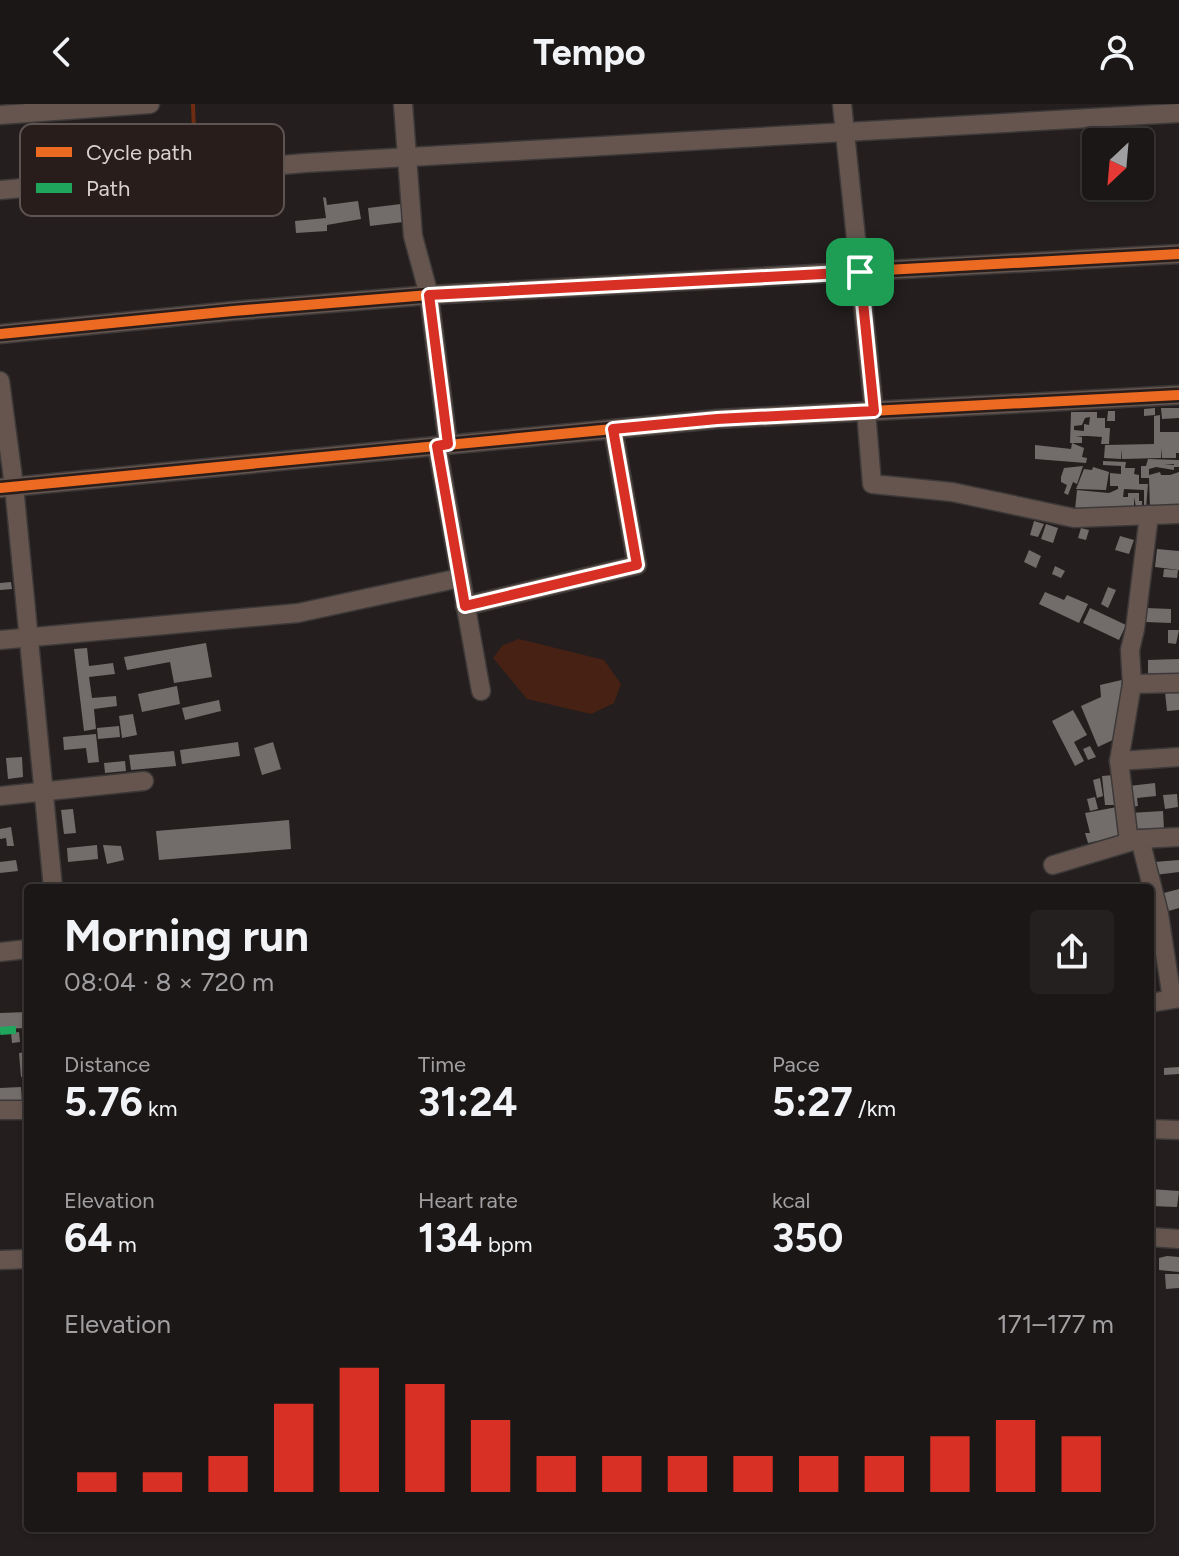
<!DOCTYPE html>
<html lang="en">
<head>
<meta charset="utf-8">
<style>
	:root { --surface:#1b1716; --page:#24201f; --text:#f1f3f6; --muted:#a09fa1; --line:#393635; --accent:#d93025 }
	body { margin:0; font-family:Figtree,sans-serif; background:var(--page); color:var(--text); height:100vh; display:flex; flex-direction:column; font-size:30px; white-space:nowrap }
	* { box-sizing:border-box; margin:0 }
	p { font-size:26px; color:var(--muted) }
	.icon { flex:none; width:44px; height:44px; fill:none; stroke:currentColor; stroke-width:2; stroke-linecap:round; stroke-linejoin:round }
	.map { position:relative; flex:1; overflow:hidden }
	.panel { position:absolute; left:24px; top:780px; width:1130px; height:648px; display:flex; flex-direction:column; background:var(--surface); border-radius:8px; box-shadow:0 2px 6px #0004,0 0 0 2px var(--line) }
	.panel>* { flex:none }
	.needle { width:52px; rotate:206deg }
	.controls { position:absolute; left:1082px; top:24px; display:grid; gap:16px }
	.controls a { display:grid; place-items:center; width:72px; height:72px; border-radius:8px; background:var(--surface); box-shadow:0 2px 6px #0004,0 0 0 2px var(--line); font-size:40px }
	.pin { position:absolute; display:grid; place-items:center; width:68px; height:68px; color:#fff; margin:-34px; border-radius:16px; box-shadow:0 4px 12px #0006 }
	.round { display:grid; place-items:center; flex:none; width:84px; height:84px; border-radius:8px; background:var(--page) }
	.overview { display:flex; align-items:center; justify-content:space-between; height:136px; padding:0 40px }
	h1 { font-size:44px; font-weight:700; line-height:60px }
	.figures { display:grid; grid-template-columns:repeat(3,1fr); gap:12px; height:136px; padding:8px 40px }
	.figures div { display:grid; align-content:center }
	.figures b { font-size:40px; font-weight:700 }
	.figures small { font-size:22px; font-weight:400 }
	.figures p { font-size:22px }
	.chart { height:224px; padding:16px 40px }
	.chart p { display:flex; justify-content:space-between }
	.chart svg { width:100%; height:144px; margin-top:8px; stroke:var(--accent); stroke-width:6 }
	header { display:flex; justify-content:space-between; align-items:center; height:104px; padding:0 40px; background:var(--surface); font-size:36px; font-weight:700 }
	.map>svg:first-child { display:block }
</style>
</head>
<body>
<header><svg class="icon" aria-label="back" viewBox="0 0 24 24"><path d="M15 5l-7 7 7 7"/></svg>Tempo<svg class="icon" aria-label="person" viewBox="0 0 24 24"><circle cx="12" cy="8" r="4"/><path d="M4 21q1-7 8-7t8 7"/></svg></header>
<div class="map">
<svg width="1179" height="1452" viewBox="0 0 1179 1452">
	<rect width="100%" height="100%" fill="#241f1e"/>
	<path fill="#472113" d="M519 535 604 556 621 580 614 599 591 610 527 595 493 554 503 541Z"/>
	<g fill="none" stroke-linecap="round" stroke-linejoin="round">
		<path stroke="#6e2d12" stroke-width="4" d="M193 0 195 55"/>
	</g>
	<g fill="#726d6b" fill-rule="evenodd">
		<path d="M323 93 326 94 327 101 358 97 361 115 327 121V127L296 129 295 117 326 114Z"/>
		<path d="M401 100 403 118 370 122 368 104Z"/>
		<path d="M1155 304V311L1144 312V305Z"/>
		<path d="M1161 304H1179V314L1162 315Z"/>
		<path d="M1108 307H1115V317H1107Z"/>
		<path d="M1071 308H1097V314H1105V324H1110L1109 340H1101L1102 333 1088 332H1076L1082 333V339H1070ZM1090 313 1089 321 1084 320V327L1074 326V322L1082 321 1085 314Z"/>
		<path d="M1160 311V328H1179V349H1176V354H1162V344L1161 354 1122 355V345L1121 355 1104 354 1105 341 1154 340V312Z"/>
		<path d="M1072 339 1084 344 1082 353 1087 354 1086 359 1035 355V341L1071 345Z"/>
		<path d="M1148 355 1179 356V363H1174V360H1164L1174 361V366L1156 363 1149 365V371L1160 368 1161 371H1170L1179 368V405L1150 406 1149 374H1141V362H1146Z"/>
		<path d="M1103 357 1126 358 1125 364H1135L1134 370 1139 371V380H1148L1146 405H1144V386L1124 385 1123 393H1128V389H1139V397H1142V403H1136L1134 393V407L1075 406 1077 386 1109 389 1118 385V382H1110V369L1121 370V362L1103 361Z"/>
		<path d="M1083 362 1077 380 1073 378 1068 391 1064 389 1067 381 1061 378V373L1064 364Z"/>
		<path d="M1093 363 1109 368 1106 386 1076 385 1084 365 1092 366Z"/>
		<path d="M1034 417 1044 420 1038 433 1030 431Z"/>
		<path d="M1046 420 1058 424 1053 439 1041 435Z"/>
		<path d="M1081 424 1089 426 1086 436 1078 434Z"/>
		<path d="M1120 432 1134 436 1129 450 1115 446Z"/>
		<path d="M1157 445 1179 447V466L1155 463Z"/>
		<path d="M1029 446 1041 452 1036 464 1024 458Z"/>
		<path d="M1055 462 1065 467 1061 474 1052 470Z"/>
		<path d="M1164 465 1178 466 1177 474 1163 473Z"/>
		<path d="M11 478 12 485 0 486V479Z"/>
		<path d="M1108 483 1116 486 1108 504 1101 500Z"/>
		<path d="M1045 488 1064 496 1067 491 1088 500 1079 519 1039 500Z"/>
		<path d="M1090 504 1126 521 1119 536 1083 519Z"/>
		<path d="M1146 504 1171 505V519L1146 518Z"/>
		<path d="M1168 526H1179L1176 540 1168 539Z"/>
		<path d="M206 539 212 573 174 579 170 558 127 566 124 553Z"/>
		<path d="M87 544 89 562 113 559 115 570 89 573 92 594 116 592 117 602 94 605 96 625 84 627 74 545Z"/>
		<path d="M1179 555V574H1148V556Z"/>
		<path d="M1126 575 1117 634 1098 643 1081 602 1101 593 1100 581Z"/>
		<path d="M177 582 180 600 142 608 138 590Z"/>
		<path d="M1179 587V606L1167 607 1165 588Z"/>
		<path d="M219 596 221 607 185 616 182 604Z"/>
		<path d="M1073 606 1087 631 1074 638 1084 657 1075 662 1052 617Z"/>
		<path d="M133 610 137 631 122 634 119 612Z"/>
		<path d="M119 622 120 633 98 635 97 624Z"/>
		<path d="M96 630 99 658 88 659 86 644 64 646 63 633Z"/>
		<path d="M238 638 240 652 182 660 180 646Z"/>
		<path d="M273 638 281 665 262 671 254 644Z"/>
		<path d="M1090 642 1096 653 1088 656 1083 645Z"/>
		<path d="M174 647 176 662 131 666 129 651Z"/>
		<path d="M22 653 23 673 8 675 6 654Z"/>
		<path d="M125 657 126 667 105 669 104 659Z"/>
		<path d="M1114 671 1116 701H1105L1102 672Z"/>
		<path d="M1100 674 1103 692 1097 694 1093 676Z"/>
		<path d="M1155 679 1156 692 1137 694 1138 702 1131 703 1129 682Z"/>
		<path d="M1177 690 1178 703 1165 705 1163 691Z"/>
		<path d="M1095 693 1098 705 1090 707 1087 695Z"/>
		<path d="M1117 703 1120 732 1088 739 1085 729H1090L1085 709Z"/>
		<path d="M73 705 76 729 64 730 61 706Z"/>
		<path d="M1163 707 1164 725 1131 727 1130 709Z"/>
		<path d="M289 716 291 745 159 756 156 727Z"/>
		<path d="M11 723 14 742H7L6 734 0 735V725Z"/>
		<path d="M97 741 98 755 68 758 67 744Z"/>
		<path d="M103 741 121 742 124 756 107 760Z"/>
		<path d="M16 756 18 767 0 769V758Z"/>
		<path d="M1179 756V768L1155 771 1154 758Z"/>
		<path d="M1179 785V804L1165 808 1160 790Z"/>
		<path d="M28 908V924L0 925V909Z"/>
		<path d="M22 927H28V941L22 942Z"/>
		<path d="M19 928 20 938 12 939 11 929Z"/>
		<path d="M28 948V972L21 973 19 949Z"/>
		<path d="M1179 963V970L1164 971V964Z"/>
		<path d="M21 983 22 1000H0V984Z"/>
		<path d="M1150 1085 1179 1087 1177 1103 1150 1102Z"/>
		<path d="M1167 1152 1179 1153V1168L1159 1166V1154Z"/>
		<path d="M1165 1170H1179V1184L1166 1185Z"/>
	</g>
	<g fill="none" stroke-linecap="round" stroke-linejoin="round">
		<defs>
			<g id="minor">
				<path d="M403 0 413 132 429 191 448 340"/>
				<path d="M842 0 874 307"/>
				<path d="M0 11 150 0"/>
				<path d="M0 86 305 59 1179 9"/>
				<path d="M0 230 233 207 429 191 1179 150"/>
				<path d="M0 277 14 382 53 784"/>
				<path d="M866 307 872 380 952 388 1074 414 1179 410"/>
				<path d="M437 342 481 587"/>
				<path d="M0 384 717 315 1179 291"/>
				<path d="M1149 411 1135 525 1130 546 1132 580 1119 657 1179 653"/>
				<path d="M465 502 637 461 613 325"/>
				<path d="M0 536 298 509 460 474"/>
				<path d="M1132 580 1179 579"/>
				<path d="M1119 657 1129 738"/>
				<path d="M0 692 144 677"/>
				<path d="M1140 735 1159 810 1172 895"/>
				<path d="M1053 761 1140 735 1179 733"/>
				<path d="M0 848 28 845"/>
				<path d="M1150 899 1179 894"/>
				<path d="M0 1006H28"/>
				<path d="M1150 1025 1179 1026"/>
				<path d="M1150 1133 1179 1135"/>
				<path d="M0 1156 28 1155"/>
			</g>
		</defs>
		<use href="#minor" stroke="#3c3938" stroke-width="21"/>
		<use href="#minor" stroke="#65554e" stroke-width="18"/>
		<path stroke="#20a55d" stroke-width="8" stroke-dasharray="16 8" stroke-linecap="butt" d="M0 927 28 925"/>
		<defs>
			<g id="cycleway">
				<path d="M0 230 233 207 429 191 1179 150"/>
				<path d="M0 384 717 315 1179 291"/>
			</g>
		</defs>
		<use href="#cycleway" stroke="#281d1a" stroke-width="15"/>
		<use href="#cycleway" stroke="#ed6a23" stroke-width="10"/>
	</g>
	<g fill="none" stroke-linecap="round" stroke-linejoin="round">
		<defs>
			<path id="route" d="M860 168 874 307 717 315 613 325 637 461 465 502 437 342 448 340 429 191Z"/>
		</defs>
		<use href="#route" stroke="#fff" stroke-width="16"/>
		<use href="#route" stroke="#d93025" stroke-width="10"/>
	</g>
	<rect x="20" y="20" width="264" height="92" rx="12" fill="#281d1a" stroke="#5d5350" stroke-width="2"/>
	<rect x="36" y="43" width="36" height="10" fill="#ed6a23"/>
	<rect x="36" y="79" width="36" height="10" fill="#20a55d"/>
	<g font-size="22" fill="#d9d1cf">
		<text x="86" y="56">Cycle path</text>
		<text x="86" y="92">Path</text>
	</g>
</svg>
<div class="controls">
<a><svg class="needle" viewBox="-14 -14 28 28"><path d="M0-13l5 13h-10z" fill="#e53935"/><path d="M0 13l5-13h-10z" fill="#a09fa1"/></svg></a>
</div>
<div class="pin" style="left:860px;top:168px;background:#1e9e55"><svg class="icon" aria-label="arrive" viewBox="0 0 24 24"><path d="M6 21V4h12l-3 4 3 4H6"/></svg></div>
<section class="panel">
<div class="overview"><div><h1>Morning run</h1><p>08:04 · 8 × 720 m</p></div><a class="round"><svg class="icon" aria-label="share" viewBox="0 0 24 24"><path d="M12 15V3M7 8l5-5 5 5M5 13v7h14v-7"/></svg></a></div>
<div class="figures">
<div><p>Distance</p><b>5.76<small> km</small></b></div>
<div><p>Time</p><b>31:24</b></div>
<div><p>Pace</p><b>5:27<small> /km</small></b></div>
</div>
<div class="figures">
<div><p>Elevation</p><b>64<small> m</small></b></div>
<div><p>Heart rate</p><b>134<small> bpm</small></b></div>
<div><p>kcal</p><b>350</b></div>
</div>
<div class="chart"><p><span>Elevation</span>171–177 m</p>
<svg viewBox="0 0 160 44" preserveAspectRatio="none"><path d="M5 44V38M15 44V38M25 44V33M35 44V17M45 44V6M55 44V11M65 44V22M75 44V33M85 44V33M95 44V33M105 44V33M115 44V33M125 44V33M135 44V27M145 44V22M155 44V27"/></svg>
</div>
</section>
</div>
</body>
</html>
